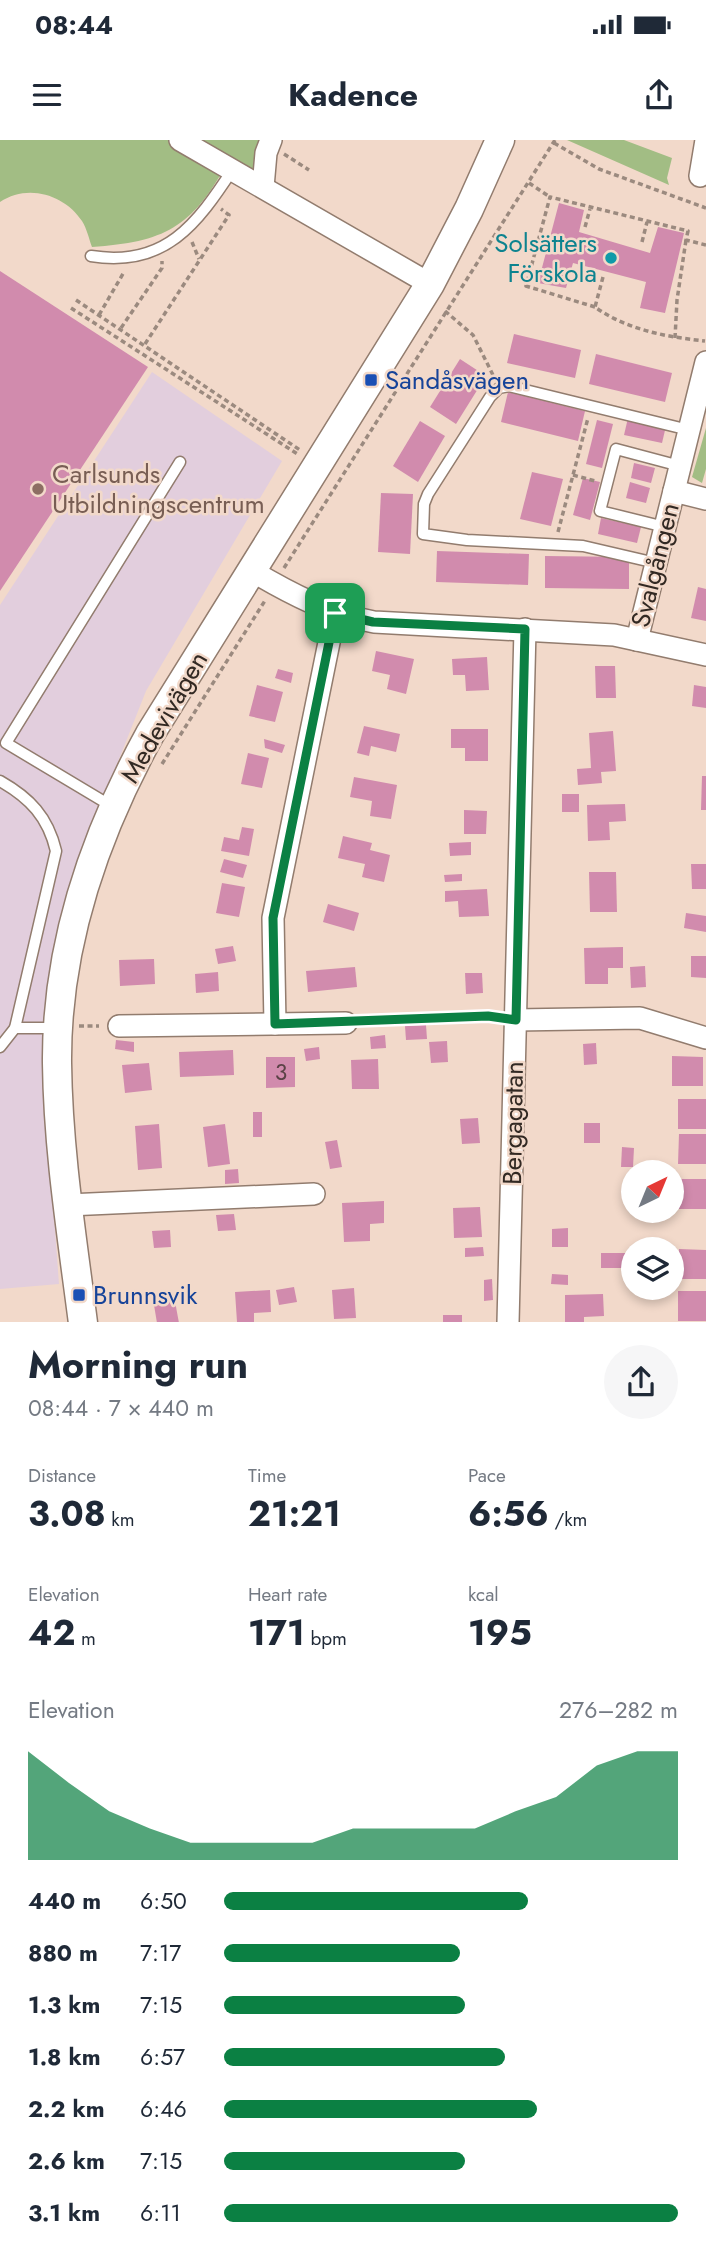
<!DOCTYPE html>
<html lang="en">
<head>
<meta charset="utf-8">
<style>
	:root { --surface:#fff; --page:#f6f6f7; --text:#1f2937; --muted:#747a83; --accent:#0b8043 }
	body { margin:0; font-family:Jost,sans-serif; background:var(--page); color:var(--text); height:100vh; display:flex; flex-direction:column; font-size:26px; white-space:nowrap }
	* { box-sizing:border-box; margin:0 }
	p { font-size:23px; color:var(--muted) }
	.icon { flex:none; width:38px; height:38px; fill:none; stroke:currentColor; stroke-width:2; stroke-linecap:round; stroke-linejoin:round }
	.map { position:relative; height:1182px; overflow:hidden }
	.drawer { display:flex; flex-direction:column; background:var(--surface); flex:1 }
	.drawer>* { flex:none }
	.needle { width:46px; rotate:43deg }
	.buttons { position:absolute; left:621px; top:1020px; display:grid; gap:14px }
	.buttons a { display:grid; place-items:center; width:63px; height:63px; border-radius:50%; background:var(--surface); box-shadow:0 4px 10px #0003; font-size:35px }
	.pin { position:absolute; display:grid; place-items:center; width:60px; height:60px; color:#fff; margin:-30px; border-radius:14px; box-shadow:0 4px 10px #0006 }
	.round { display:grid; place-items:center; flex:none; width:74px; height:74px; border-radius:37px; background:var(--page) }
	.summary { display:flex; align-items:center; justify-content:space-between; height:119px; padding:0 28px }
	h1 { font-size:38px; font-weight:700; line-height:52px }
	.stats { display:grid; grid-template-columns:repeat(3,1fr); gap:10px; height:119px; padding:7px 28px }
	.stats div { display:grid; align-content:center }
	.stats b { font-size:35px; font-weight:700 }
	.stats small { font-size:19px; font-weight:400 }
	.stats p { font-size:19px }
	.chart { height:196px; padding:14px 28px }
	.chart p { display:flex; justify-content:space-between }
	.chart svg { width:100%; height:126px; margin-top:7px; fill:var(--accent); opacity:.7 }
	ul { padding:0 28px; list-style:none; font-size:23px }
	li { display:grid; grid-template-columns:112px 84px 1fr; align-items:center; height:52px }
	li i { height:18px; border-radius:9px; background:var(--accent) }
	.status { display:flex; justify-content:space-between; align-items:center; height:49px; padding:0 35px; background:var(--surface); direction:ltr }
	.status svg { height:19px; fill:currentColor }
	header { display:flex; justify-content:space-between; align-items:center; height:91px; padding:0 28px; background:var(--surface); font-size:32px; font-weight:700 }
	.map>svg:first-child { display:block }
</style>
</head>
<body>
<div class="status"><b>08:44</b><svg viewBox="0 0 49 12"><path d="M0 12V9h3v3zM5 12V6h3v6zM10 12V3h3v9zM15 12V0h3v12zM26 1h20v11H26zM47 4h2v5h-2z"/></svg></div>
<header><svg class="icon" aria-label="menu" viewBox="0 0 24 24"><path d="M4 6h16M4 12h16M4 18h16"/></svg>Kadence<svg class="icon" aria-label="share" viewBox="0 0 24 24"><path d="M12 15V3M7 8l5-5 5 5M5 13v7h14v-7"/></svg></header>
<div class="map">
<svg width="706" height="1183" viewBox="0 0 706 1183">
	<rect width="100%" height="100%" fill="#f2d9ca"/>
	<path fill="#e2cedd" d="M152 232 282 321 146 551 87 700 46 968 59 1144 0 1149V465Z"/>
	<g fill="#a2bd84">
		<path d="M0 0H274L261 43 227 23C192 88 164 102 92 107 89 99 87 89 82 81 65 55 28 43 0 62Z"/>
		<path d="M567 0H624L672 18 667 38 669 45Z"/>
		<path d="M706 288V329L702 343 692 337Z"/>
	</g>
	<g fill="#d18bad">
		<path d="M559 63 584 70 579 92 650 113 658 87 684 93 665 173 640 168 646 142 573 123 566 148 538 143Z"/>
		<path d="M0 131 148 227 0 451Z"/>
		<path d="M514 194 581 210 575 238 507 223Z"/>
		<path d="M596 214 672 233 665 262 589 244Z"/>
		<path d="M460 219 486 236 456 284 430 267Z"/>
		<path d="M508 252 585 271 578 301 501 282Z"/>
		<path d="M628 278 666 286 662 303 624 295Z"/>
		<path d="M597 280 613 284 602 328 586 324Z"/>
		<path d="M420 281 445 296 418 342 393 326Z"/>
		<path d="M634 323 655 328 651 343 631 338Z"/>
		<path d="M532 332 563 339 551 386 520 379Z"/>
		<path d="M583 338 600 342 590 380 573 375Z"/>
		<path d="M630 342 650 348 646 363 626 358Z"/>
		<path d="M381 353 413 354 410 414 378 412Z"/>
		<path d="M601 378 641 387 637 403 598 394Z"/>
		<path d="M437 411 529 414 528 445 436 442Z"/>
		<path d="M545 416 629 417V449L545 448Z"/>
		<path d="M698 447 706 449V481L691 478Z"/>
		<path d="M376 511 414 519 406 554 387 549 390 535 372 531Z"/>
		<path d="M487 517 489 550 466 551 465 535H453L452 519Z"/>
		<path d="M595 526H615L616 558H596Z"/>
		<path d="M278 529 293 533 291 543 275 538Z"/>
		<path d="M257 545 283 552 275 582 249 576Z"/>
		<path d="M694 545 706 547V568L692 566Z"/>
		<path d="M364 586 400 594 396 612 371 606 369 616 357 613Z"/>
		<path d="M451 589H488V621H465V608H451Z"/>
		<path d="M613 591 616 631 601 632 602 643 578 645 577 629 591 628 589 593Z"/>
		<path d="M264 599 285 605 282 613 265 608Z"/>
		<path d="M248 613 269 618 262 648 241 644Z"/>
		<path d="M702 636H706V670H701Z"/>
		<path d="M354 637 397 645 391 679 370 676 372 661 350 657Z"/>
		<rect x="562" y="654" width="17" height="18"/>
		<path d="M625 664 626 681 609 682 610 700 588 701 587 665Z"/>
		<path d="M464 670 487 671 486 694H464Z"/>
		<path d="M242 687 254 689 249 716 221 711 224 697 239 700Z"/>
		<path d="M343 696 372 703 370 710 390 715 384 742 362 737 365 724 338 718Z"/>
		<path d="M471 702V715L450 716 449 703Z"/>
		<path d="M224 719 247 725 243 738 220 732Z"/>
		<path d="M691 724H706V749H692Z"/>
		<path d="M589 732H616L617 772H590Z"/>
		<path d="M462 734V741L445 742 444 735Z"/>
		<path d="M222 743 245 747 239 777 216 773Z"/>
		<path d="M487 749 489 776 459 777 458 761 445 762V751Z"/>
		<path d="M328 764 359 773 354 791 323 782Z"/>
		<path d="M686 773 706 776V792L684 788Z"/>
		<path d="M233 806 236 821 218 824 215 809Z"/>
		<path d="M623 807V828H608V844H585L584 808Z"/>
		<path d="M691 816H706V838L691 837Z"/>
		<path d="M154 819 155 844 120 846 119 820Z"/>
		<path d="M645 826 646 847 631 848 630 827Z"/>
		<path d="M355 827 357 847 308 852 306 831Z"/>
		<path d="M218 832 219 851 196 853 195 834Z"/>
		<path d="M465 833H482L483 853 466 854Z"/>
		<path d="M426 885 427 899 406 900 405 886Z"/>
		<path d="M385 895 386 908 371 909 370 897Z"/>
		<path d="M116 900 134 902V912L115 909Z"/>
		<path d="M447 901 448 922 431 923 429 902Z"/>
		<path d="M596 903 597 924 584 925 583 904Z"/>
		<path d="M319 907 320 919 306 921 304 909Z"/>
		<path d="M233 910 234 935 180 937 179 912Z"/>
		<path d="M672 916 703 917V946H672Z"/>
		<path d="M266 917H295V947L266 948Z"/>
		<path d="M378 919 379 949H352L351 920Z"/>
		<path d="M149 923 152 950 125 953 122 925Z"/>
		<rect x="678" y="959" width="28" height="30"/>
		<rect x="253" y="972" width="9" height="25"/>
		<path d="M478 978 480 1003 462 1004 460 979Z"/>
		<rect x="584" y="983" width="16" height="20"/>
		<path d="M159 984 162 1028 138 1030 135 986Z"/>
		<path d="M225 984 230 1024 208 1027 203 987Z"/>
		<path d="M679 994H706V1024H678Z"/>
		<path d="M337 1000 342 1027 330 1029 325 1002Z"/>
		<path d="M622 1007 634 1008 633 1027H621Z"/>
		<path d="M238 1029 239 1043 225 1044V1030Z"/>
		<rect x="678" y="1039" width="28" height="30"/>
		<path d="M384 1061V1083L370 1084V1101L344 1102 342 1063Z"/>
		<path d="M480 1067 482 1097 454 1098 453 1068Z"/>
		<path d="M234 1074 236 1090 218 1091 216 1075Z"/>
		<path d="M568 1088V1107H552V1089Z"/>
		<path d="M170 1090 171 1107 154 1108 152 1091Z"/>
		<path d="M483 1107 484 1116 465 1117V1108Z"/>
		<path d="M679 1109 706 1110V1139H679Z"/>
		<rect x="601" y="1113" width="26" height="15"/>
		<path d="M552 1134 568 1135V1145L551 1144Z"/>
		<path d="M492 1139 493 1160 484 1161V1140Z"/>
		<path d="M294 1147 297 1162 279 1165 276 1150Z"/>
		<path d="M354 1148 356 1178 334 1179 332 1150Z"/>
		<path d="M270 1150 271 1172 254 1173V1182H237L235 1152Z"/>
		<rect x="678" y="1151" width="28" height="30"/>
		<path d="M603 1154 604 1176 584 1177V1183H565V1155Z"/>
		<path d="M174 1156 179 1183H157L153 1159Z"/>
		<rect x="443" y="1175" width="19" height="8"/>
	</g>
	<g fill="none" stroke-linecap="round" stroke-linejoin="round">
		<defs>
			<g id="service">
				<path d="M91 116C165 128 197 84 233 29"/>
				<path d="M665 387 600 371 616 309 680 326"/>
				<path d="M656 423 583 406 467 400 423 394 424 364 428 354 490 257 499 248 509 246 689 290"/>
				<path d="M0 641C30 658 48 677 56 711L15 888"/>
				<path d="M113 667 6 603 180 322"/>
				<path d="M0 907 15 888H58"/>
			</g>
			<g id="minor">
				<path d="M180 0 430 144"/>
				<path d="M700 36 706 0"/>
				<path d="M263 47 266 13 271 0"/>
				<path d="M674 351 706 359"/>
				<path d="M252 431C291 454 329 474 374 482L614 495 706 515"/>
				<path d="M637 500 706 222"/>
				<path d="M516 880 640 878 706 898"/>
				<path d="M275 884 273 778 335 473"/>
				<path d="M119 886 346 883"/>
				<path d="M68 1065 314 1054"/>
				<path d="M508 1183 525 489"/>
			</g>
			<path id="tertiary" d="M83 1183C72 1097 58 1010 57 923 56 807 95 694 150 594L430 144 469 69 500 0"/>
		</defs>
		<use href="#service" stroke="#927c6e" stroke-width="13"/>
		<use href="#minor" stroke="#927c6e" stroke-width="24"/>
		<use href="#tertiary" stroke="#927c6e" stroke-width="31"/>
		<g stroke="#9b8a7f" stroke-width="3.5" stroke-dasharray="5 3.5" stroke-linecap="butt">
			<path d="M554 3 599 29 706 68"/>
			<path d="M284 14 309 30"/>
			<path d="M529 43 550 57"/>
			<path d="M585 87 590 69"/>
			<path d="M192 102 199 119"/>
			<path d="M642 102 647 82"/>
			<path d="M603 137 595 167C627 190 667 197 705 201"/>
			<path d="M76 160 300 310"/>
			<path d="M595 167 526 146 550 57 688 91 686 100 706 105"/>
			<path d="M71 168 299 315"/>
			<path d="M445 171 473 195 494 237"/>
			<path d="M99 175 124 132"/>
			<path d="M121 188 162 128V121"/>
			<path d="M675 198 677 160 686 100"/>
			<path d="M145 204 229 75 221 69"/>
			<path d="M573 335 595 341"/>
			<path d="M558 392 588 278"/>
			<path d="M284 428 555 0"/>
			<path d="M162 624 266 459"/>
			<path d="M366 880 498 877"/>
			<path d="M79 886H99"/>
		</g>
		<use href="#service" stroke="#fff" stroke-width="10"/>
		<use href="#minor" stroke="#fff" stroke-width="21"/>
		<use href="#tertiary" stroke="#fff" stroke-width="28"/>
	</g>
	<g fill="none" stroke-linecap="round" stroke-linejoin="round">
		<defs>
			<path id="route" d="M335 473 373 482 525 489 516 880 488 876 275 884 273 778Z"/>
		</defs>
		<use href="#route" stroke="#fff" stroke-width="14"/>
		<use href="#route" stroke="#0b8043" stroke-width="9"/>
	</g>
	<circle fill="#0f9aa8" stroke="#f2d9ca" stroke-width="2.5" cx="611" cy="118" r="7"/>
	<g fill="#1a4fb4" stroke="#f2d9ca" stroke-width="2.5">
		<rect x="364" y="233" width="14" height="14" rx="3.5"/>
		<rect x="72" y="1148" width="14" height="14" rx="3.5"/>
	</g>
	<circle fill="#8d6e63" stroke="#f2d9ca" stroke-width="2.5" cx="38" cy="349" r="7"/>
	<g text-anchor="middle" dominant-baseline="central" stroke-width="5" stroke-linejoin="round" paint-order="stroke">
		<g font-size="23" fill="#5a4246">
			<text x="281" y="932">3</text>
		</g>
		<g font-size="26" fill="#0d838f" stroke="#f2d9ca" text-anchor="end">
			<text x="597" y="103">Solsätters<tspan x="597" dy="30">Förskola</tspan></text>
		</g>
		<g font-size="26" fill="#164399" stroke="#f2d9ca" text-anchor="start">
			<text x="385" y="240">Sandåsvägen</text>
			<text x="93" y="1155">Brunnsvik</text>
		</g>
		<g font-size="26" fill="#785e54" stroke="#f2d9ca" text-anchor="start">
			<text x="52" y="334">Carlsunds<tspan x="52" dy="30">Utbildningscentrum</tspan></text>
		</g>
		<g font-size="26" fill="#322923" stroke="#f2d9ca">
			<text transform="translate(655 425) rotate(-76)">Svalgången</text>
			<text transform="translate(164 577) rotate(-60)">Medevivägen</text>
			<text transform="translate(513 983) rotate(-89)">Bergagatan</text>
		</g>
	</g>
</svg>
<div class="buttons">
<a><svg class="needle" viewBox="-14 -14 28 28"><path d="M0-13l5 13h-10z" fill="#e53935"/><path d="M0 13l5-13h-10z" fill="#747a83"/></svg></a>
<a><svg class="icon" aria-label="layers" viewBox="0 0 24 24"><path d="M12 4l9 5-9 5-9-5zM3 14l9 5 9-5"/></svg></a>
</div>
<div class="pin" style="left:335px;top:473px;background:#1e9e55"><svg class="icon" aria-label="arrive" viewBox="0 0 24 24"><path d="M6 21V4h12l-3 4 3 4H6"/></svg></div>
</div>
<section class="drawer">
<div class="summary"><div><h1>Morning run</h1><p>08:44 · 7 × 440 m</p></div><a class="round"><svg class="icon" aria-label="share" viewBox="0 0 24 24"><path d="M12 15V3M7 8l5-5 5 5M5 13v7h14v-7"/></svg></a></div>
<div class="stats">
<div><p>Distance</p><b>3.08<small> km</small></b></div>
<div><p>Time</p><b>21:21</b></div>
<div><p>Pace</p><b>6:56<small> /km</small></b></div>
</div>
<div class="stats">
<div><p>Elevation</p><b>42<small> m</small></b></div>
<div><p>Heart rate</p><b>171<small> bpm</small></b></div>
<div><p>kcal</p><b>195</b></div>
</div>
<div class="chart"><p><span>Elevation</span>276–282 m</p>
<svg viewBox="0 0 160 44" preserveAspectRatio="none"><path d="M0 44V6L10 17L20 27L30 33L40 38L50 38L60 38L70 38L80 33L90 33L100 33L110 33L120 27L130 22L140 11L150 6L160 6V44z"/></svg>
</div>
<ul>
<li><b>440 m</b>6:50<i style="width:67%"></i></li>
<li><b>880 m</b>7:17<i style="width:52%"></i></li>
<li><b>1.3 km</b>7:15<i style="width:53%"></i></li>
<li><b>1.8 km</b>6:57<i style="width:62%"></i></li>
<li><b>2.2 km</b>6:46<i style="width:69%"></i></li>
<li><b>2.6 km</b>7:15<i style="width:53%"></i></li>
<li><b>3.1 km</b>6:11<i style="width:100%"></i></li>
</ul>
</section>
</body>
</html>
